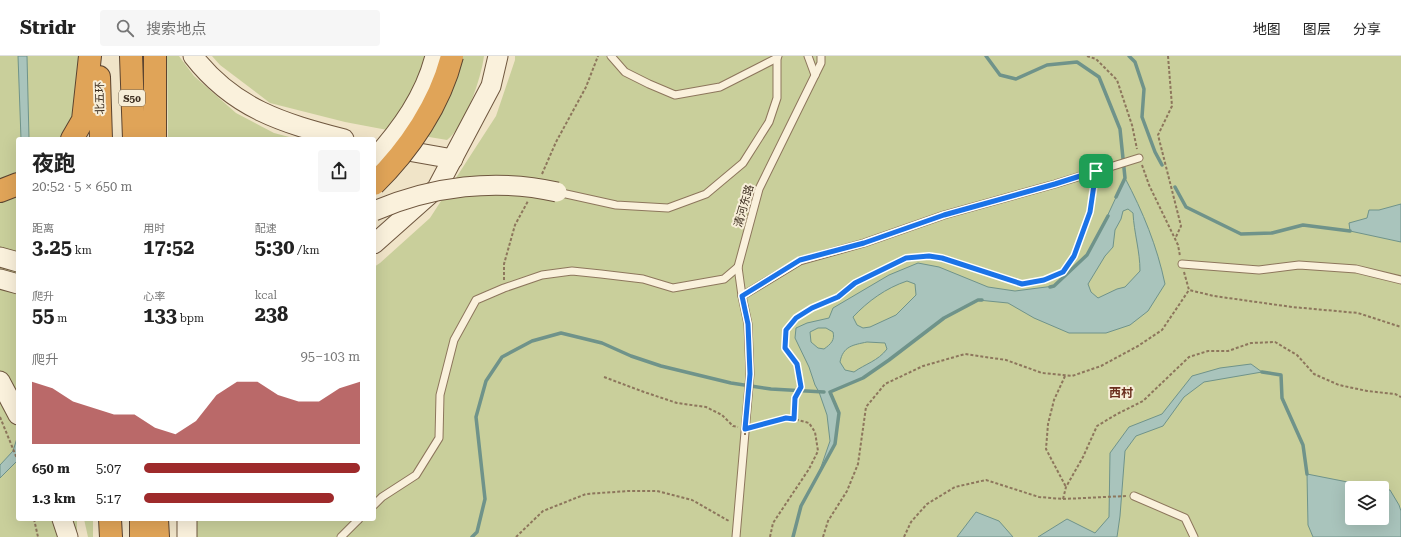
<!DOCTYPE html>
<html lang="zh">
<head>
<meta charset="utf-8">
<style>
	:root { --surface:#fff; --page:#f6f6f6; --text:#222; --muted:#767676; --line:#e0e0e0; --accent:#9e2a2b }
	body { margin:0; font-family:"Roboto Serif","Noto Sans SC",serif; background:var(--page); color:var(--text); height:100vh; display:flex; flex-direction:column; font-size:15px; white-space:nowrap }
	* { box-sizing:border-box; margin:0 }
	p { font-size:13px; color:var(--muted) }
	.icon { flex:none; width:22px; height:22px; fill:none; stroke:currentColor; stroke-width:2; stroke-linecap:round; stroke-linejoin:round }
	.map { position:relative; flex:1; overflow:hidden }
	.side { position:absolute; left:16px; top:81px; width:360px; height:384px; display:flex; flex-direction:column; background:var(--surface); border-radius:4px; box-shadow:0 4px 16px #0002 }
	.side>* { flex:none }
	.controls { position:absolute; left:1345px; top:425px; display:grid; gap:8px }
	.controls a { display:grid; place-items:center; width:44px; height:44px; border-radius:4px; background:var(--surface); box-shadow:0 4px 16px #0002; font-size:20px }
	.pin { position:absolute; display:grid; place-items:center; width:34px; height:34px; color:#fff; margin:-17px; border-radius:8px; box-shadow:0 2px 6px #0006 }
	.round { display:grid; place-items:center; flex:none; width:42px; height:42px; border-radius:4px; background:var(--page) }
	.overview { display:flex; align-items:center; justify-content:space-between; height:68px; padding:0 16px }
	h1 { font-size:22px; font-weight:700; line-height:30px }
	.metrics { display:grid; grid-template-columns:repeat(3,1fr); gap:6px; height:68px; padding:4px 16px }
	.metrics div { display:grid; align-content:center }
	.metrics b { font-size:20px; font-weight:700 }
	.metrics small { font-size:11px; font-weight:400 }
	.metrics p { font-size:11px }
	.chart { height:112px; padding:8px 16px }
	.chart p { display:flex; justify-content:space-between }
	.chart svg { width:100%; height:72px; margin-top:4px; fill:var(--accent); opacity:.7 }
	ul { padding:0 16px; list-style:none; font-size:13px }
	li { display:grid; grid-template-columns:64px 48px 1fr; align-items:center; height:30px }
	li i { height:10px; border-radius:5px; background:var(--accent) }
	header { display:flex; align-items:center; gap:24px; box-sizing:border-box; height:56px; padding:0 20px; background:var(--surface); border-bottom:1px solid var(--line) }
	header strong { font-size:19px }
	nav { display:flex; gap:22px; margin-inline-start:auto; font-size:14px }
	.search { width:280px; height:36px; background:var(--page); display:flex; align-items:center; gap:10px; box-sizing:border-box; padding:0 14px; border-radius:4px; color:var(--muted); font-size:15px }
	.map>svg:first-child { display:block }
</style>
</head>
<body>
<header>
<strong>Stridr</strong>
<div class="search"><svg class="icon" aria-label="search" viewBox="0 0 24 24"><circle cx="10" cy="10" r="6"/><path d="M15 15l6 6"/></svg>搜索地点</div>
<nav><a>地图</a><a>图层</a><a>分享</a></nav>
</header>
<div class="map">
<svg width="1401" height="481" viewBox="0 0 1401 481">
	<rect width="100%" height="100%" fill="#f0e4c8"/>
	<g fill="#c9cf9b" fill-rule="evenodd">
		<path d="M0 0H85L79 83H18V463H77V481H0Z"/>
		<path d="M167 0H179L194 20 236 57 274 77 297 83H168Z"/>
		<path d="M212 0H484C481 23 465 70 447 84L382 73 345 66 270 47 220 9Z"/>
		<path d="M515 0H1401V481H195V463H374V211L380 207 430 162 496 60 515 4ZM1352 432H1382V462H1352Z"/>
		<path d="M84 463H93V481H88Z"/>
	</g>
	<g fill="#a9c4bc" stroke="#6f938a" fill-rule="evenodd">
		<path d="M18 0H27L29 83H21Z"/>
		<path d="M1125 122C1143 156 1157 190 1165 228L1148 255 1130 269 1106 277H1069L1034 262 1008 247 978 244 944 262 889 304 863 322 831 336 839 357 835 388 820 414 830 385 827 359 819 336 815 329 809 311 795 282 796 272 807 267 829 262 833 252 889 219 918 207 939 211 988 231 1015 235 1054 230 1087 199 1105 165ZM1128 153 1133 157C1134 177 1140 195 1140 215L1125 231 1117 233 1098 242 1091 236 1088 228 1105 200 1113 191 1115 174 1121 163 1123 155ZM907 225 915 228 916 239 896 259 870 271 863 272 857 269 853 261C868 245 886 232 907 225ZM818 272H826L833 276C835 284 831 288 824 293L818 292 811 286 810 276ZM867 286 885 287 887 293C878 305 865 308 854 316L845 314 840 306C843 290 853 289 867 286Z"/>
		<path d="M1401 148V186L1350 175 1349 167 1367 162 1369 154H1379Z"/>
		<path d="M1251 308 1262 316 1204 326 1184 341 1163 370 1136 380 1125 395 1120 460 1117 481H1038L1067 463 1095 477 1109 461 1110 397 1129 371 1162 358 1192 320 1220 312Z"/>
		<path d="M18 379V404L0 422V409L13 395Z"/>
		<path d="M1307 418 1378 432H1352V462H1382V433L1390 434 1399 449 1401 455V481H1313L1308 469Z"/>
		<path d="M976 456 999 465 1013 481H957Z"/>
	</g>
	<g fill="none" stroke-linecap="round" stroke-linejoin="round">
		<g stroke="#6f938a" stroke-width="3.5">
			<path d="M986 0 1000 19 1016 23 1047 9 1077 6 1099 21 1120 73 1125 122 1116 141"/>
			<path d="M1129 0 1135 6 1144 33 1142 61 1155 96 1162 109"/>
			<path d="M1175 131 1186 151 1241 178 1272 177 1303 169 1350 175"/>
			<path d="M1050 231 1054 230 1087 199 1108 160"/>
			<path d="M1262 316 1281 319 1282 342 1303 389 1307 418"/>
			<path d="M472 481 477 476 485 443 476 361 486 325 502 301 532 285 561 277 602 287 631 300 661 310 731 327 771 333 824 336"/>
			<path d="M793 481 801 450 835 388 839 357 830 336 863 322 889 304 944 262 978 244H982"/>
		</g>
		<defs>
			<g id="lane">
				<path d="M611 0 625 16 649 28 675 39 720 31 777 2 778 0"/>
				<path d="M808 0 815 19"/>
				<path d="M557 136 616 149 668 152 706 138 743 107 769 66 777 42V2"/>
				<path d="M1182 208 1259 214 1299 209 1356 213 1401 224"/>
				<path d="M742 240 800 205 864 187 944 159 1055 128 1139 102"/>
				<path d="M1134 440 1185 462 1194 481"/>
				<path d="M374 449 382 441 416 419 439 382 440 339 454 284 476 244 504 232 542 219 572 215 601 218 643 223 673 232 724 223 738 211"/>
				<path d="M341 481 359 463"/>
				<path d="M736 481 750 318 748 268 742 240 738 211 759 133 821 7V0"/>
			</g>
			<g id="secondary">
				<path d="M193 0C234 53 283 67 344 83"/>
				<path d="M391 92 453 103"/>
				<path d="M374 188 437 132 491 30 498 0"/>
				<path d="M0 201 18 206"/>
				<path d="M0 223 18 228"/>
				<path d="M0 325 18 359"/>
				<path d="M62 463 68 481"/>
				<path d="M187 481V463"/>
			</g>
			<g id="highway">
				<path d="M131 0 134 83"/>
				<path d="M99 21 101 83"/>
				<path d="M72 83 83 64 90 0"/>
				<path d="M155 83V0"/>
				<path d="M0 135 18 128"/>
				<path d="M110 463 111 481"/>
				<path d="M141 463V481"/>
				<path d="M157 463 158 481"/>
			</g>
		</defs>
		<use href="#lane" stroke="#8d765c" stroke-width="9"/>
		<use href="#secondary" stroke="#6f573f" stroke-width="21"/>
		<use href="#highway" stroke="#5b4430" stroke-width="24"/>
		<g stroke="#8d765c" stroke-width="2" stroke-dasharray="3 2" stroke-linecap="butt">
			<path d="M1087 0 1096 3 1117 24 1132 69 1137 93"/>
			<path d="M1168 0 1172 50 1158 79 1181 170 1175 183"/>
			<path d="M1142 109 1149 129 1178 189 1180 200"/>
			<path d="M542 118 556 86 586 31 598 0"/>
			<path d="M1184 216 1189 234 1214 240 1292 251 1358 257 1401 271"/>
			<path d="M504 224V208L515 169 528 145"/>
			<path d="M1065 320 1054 344 1048 368 1046 393 1066 431"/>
			<path d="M604 321 644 336 677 347 706 351 722 359 733 370 738 371"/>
			<path d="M0 361 18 405"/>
			<path d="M754 371 786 363H794"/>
			<path d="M1063 443 1126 440"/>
			<path d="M34 463 38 481"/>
			<path d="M516 481 543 455 586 438 628 435H657L692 444 729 465"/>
			<path d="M770 481 773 467 809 413 818 395 815 376 809 367 794 363 795 342 801 331 797 308 785 291 786 274 795 262 812 251 838 241 855 227 906 202 929 199 942 202 1022 228 1044 224 1063 216 1074 200 1089 156 1094 124"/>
			<path d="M823 481 828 465 847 435 858 408 866 351 885 328 923 310 965 298 1006 304 1042 317 1072 320 1101 310 1138 290 1162 274 1189 234"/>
			<path d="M904 481 911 466 927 448 955 431 986 424 1039 441 1063 443 1066 431 1083 401 1097 370 1117 358 1143 345 1189 301 1208 295H1228L1251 287 1275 286 1297 299 1314 318 1339 329 1367 335 1395 338 1401 341"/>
		</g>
		<use href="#lane" stroke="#faf1dc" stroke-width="7"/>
		<use href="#secondary" stroke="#faf1dc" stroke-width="19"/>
		<use href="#highway" stroke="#e0a458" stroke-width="22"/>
		<defs>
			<g id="secondary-bridge">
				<path d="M374 103C401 73 425 40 435 0"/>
				<path d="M374 155C432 130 496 122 557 136"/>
			</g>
			<path id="highway-bridge" d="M374 128C409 94 440 48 452 0"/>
		</defs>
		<use href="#secondary-bridge" stroke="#6f573f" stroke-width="21" stroke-linecap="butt"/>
		<use href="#highway-bridge" stroke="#5b4430" stroke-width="24" stroke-linecap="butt"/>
		<path stroke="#8d765c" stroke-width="2" stroke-dasharray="3 2" stroke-linecap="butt" d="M745 379V367"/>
		<use href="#secondary-bridge" stroke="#faf1dc" stroke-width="19"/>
		<use href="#highway-bridge" stroke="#e0a458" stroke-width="22"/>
	</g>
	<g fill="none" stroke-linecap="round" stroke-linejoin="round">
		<defs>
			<path id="route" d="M1096 115 1090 156 1074 200 1063 216 1044 224 1022 228 942 202 929 200 906 202 855 227 838 241 812 252 796 262 786 274 785 292 797 308 801 331 795 342 794 363 786 362 745 373 750 318 748 268 742 240 800 204 864 187 944 159 1055 128Z"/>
		</defs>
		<use href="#route" stroke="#fff" stroke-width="8"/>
		<use href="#route" stroke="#1a73e8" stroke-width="5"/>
	</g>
	<g text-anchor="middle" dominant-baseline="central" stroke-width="4" stroke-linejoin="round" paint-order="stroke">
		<rect fill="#f7eed8" stroke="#756857" stroke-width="1" x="119" y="34" width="26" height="16" rx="3"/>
		<g font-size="10" font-weight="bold" fill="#3d2e20">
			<text x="132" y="42">S50</text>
		</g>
		<g font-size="11" fill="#3d2e20" stroke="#f7eed8">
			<text transform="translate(100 42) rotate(-91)">北五环</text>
			<text transform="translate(744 150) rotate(-74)">清河东路</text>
		</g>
		<g font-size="12" font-weight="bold" fill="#6b2e1e" stroke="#f7eed8">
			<text x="1121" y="337">西村</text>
		</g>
	</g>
</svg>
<div class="controls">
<a><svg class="icon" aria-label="layers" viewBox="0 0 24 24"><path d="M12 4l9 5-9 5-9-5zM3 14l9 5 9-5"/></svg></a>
</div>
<div class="pin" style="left:1096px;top:115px;background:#1e9e55"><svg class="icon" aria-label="arrive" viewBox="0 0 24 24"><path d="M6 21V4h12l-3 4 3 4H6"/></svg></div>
<section class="side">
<div class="overview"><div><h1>夜跑</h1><p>20:52 · 5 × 650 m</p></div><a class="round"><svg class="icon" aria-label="share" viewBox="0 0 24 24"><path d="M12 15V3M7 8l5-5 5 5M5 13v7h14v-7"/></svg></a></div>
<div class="metrics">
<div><p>距离</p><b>3.25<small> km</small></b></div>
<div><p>用时</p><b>17:52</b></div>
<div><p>配速</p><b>5:30<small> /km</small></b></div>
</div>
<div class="metrics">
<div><p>爬升</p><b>55<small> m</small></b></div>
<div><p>心率</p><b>133<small> bpm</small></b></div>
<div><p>kcal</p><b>238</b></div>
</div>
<div class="chart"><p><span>爬升</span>95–103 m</p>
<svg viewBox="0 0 160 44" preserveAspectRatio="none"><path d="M0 44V6L10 10L20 18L30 22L40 26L50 26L60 34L70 38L80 30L90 14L100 6L110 6L120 14L130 18L140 18L150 10L160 6V44z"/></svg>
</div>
<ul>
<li><b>650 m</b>5:07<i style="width:100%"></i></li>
<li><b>1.3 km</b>5:17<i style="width:88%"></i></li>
</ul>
</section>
</div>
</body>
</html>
